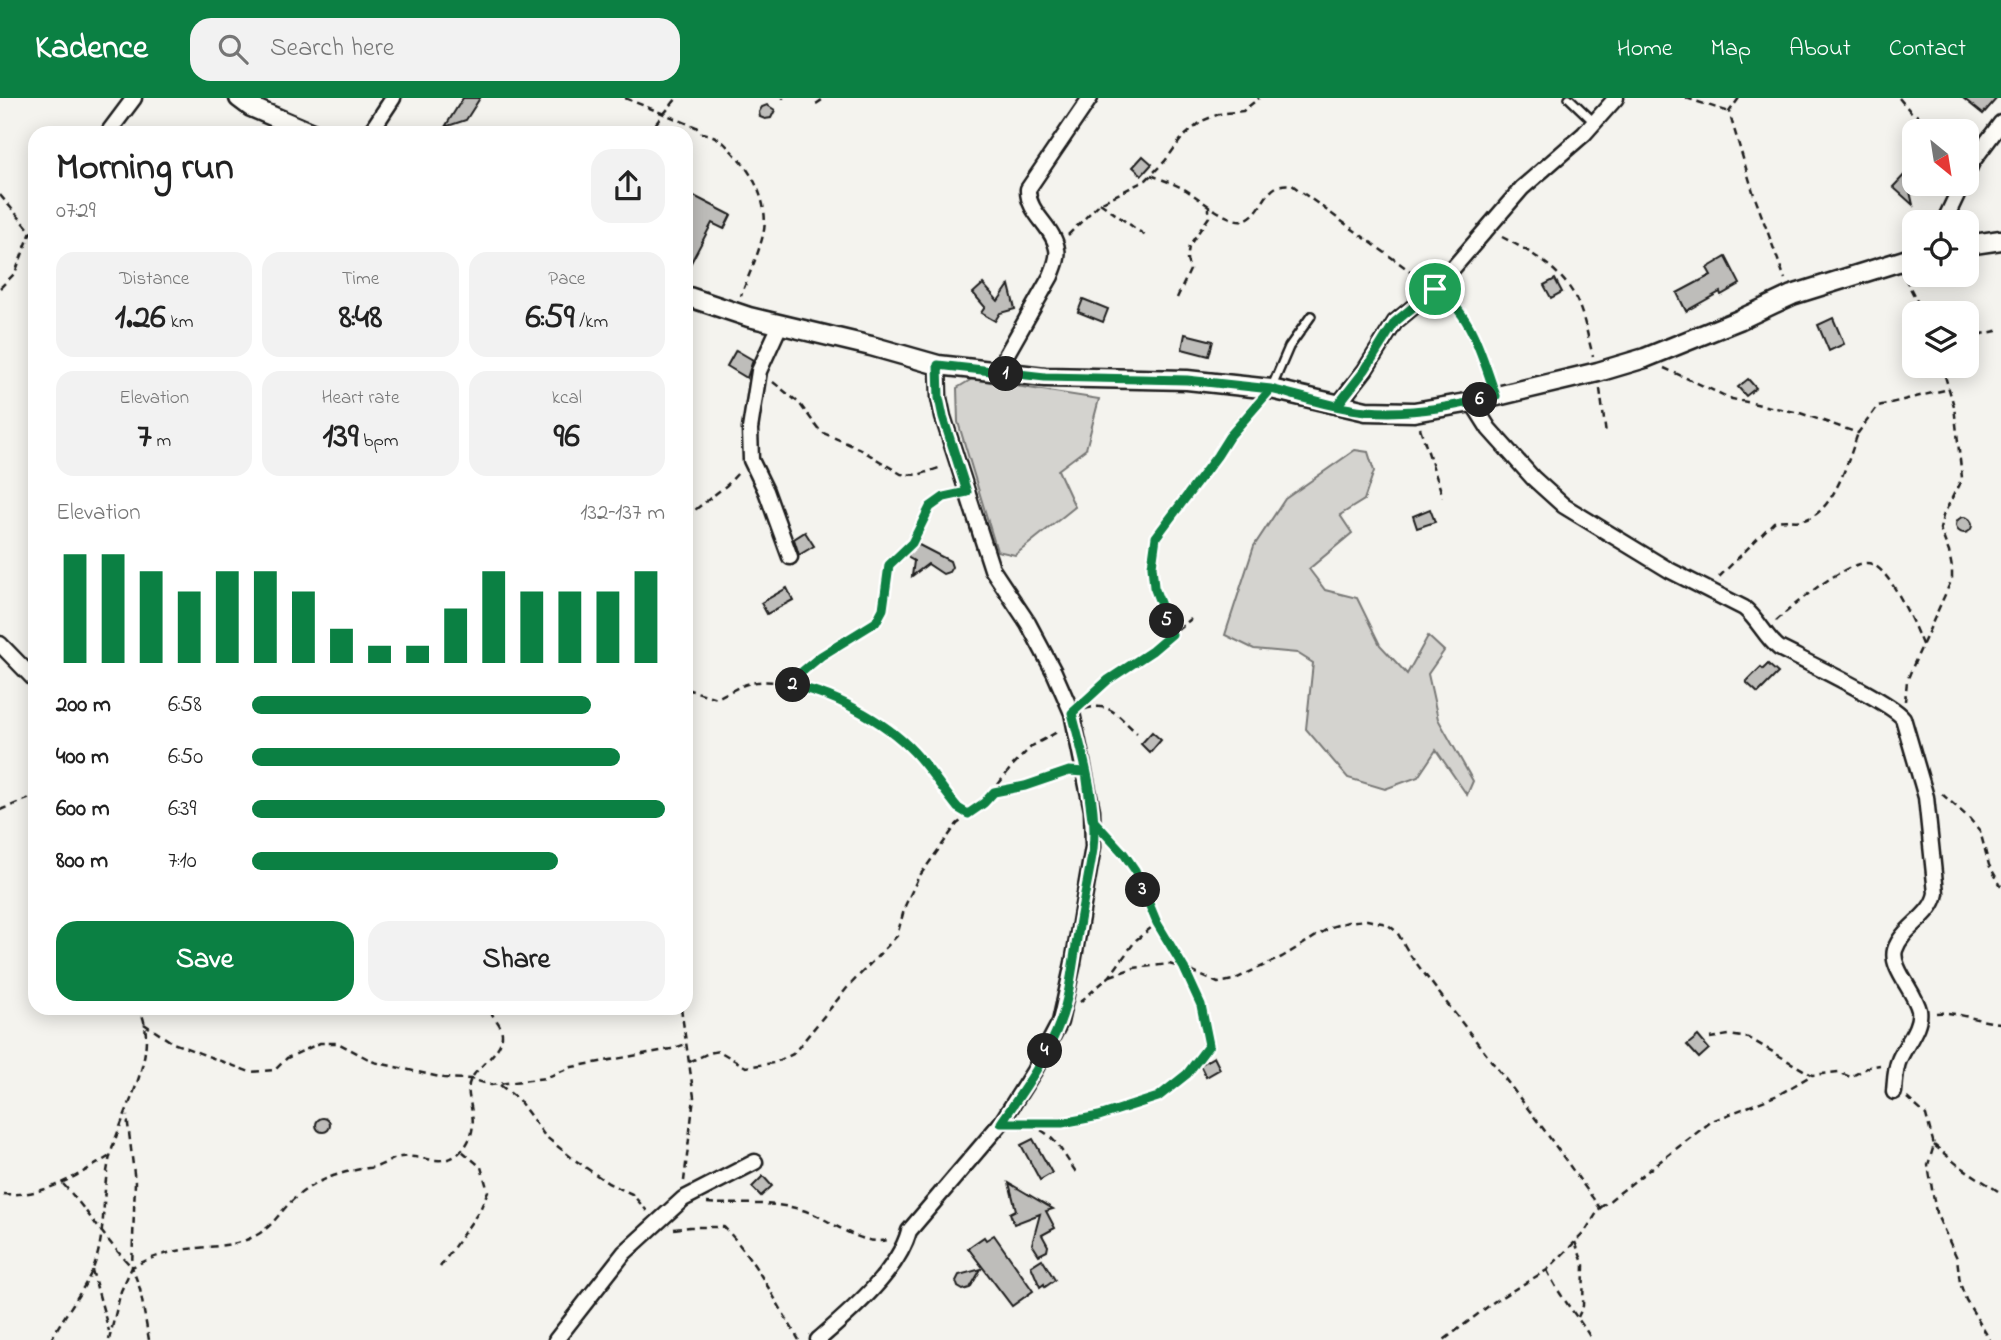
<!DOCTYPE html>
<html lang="en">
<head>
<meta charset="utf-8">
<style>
	:root { --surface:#fff; --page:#f2f2f2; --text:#222; --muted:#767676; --accent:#0b8043 }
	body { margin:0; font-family:"Indie Flower",sans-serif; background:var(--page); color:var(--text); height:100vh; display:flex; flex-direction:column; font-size:26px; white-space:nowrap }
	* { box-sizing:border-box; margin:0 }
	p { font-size:23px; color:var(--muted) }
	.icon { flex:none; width:38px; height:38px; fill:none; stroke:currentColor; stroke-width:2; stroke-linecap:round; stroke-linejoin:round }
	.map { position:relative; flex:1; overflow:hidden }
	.panel { position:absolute; left:28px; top:28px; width:665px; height:889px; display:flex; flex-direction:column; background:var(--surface); border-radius:21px; box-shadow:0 4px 18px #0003 }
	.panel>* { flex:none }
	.needle { width:46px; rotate:150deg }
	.fabs { position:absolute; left:1902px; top:21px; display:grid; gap:14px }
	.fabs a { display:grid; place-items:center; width:77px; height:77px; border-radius:14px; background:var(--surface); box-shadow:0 4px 18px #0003; font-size:35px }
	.pin { position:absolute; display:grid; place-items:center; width:60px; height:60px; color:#fff; margin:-30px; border:4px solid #fff; border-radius:50%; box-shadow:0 2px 7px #0007 }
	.km { position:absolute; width:35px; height:35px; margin:-18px; border-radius:50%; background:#222; color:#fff; font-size:19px; line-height:35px; text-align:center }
	.round { display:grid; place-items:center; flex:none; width:74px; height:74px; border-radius:21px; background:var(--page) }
	.head { display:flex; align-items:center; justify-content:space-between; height:119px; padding:0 28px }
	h1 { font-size:38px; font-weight:700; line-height:52px }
	.figures { display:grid; grid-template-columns:repeat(3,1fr); gap:10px; height:119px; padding:7px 28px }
	.figures div { display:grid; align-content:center; border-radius:18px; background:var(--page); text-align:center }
	.figures b { font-size:35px; font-weight:700 }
	.figures small { font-size:19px; font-weight:400 }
	.figures p { font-size:19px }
	.chart { height:196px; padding:14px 28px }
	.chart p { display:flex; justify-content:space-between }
	.chart svg { width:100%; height:126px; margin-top:7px; stroke:var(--accent); stroke-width:6 }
	.primary-button { display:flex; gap:14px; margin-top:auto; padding:14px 28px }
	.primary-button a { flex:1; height:80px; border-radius:21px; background:var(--accent); color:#fff; font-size:28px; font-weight:700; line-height:80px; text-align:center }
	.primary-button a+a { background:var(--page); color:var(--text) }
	ul { padding:0 28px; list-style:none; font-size:23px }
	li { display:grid; grid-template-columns:112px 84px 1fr; align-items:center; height:52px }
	li i { height:18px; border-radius:9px; background:var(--accent) }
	header { display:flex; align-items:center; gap:42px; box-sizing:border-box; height:98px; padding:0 35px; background:var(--accent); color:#fff }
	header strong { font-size:33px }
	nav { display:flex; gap:38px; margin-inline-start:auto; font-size:24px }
	.search { width:490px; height:63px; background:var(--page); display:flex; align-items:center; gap:18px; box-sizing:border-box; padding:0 24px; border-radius:21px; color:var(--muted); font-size:26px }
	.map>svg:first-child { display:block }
</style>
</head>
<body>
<header>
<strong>Kadence</strong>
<div class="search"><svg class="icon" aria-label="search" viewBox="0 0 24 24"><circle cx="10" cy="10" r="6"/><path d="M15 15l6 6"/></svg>Search here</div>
<nav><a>Home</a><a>Map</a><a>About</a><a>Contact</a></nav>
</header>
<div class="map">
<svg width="2001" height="1242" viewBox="0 0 2001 1242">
	<rect width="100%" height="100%" fill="#f4f3ee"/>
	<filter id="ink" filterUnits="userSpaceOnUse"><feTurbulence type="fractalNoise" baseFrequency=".0143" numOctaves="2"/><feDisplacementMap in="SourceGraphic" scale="14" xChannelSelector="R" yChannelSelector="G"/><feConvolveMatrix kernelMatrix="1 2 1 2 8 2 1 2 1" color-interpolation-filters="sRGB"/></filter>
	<g filter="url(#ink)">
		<g fill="#d4d3cf" stroke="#787876" stroke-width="2">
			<path d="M972 281 1099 301 1086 351 1058 372 1075 409 1015 457 997 453 958 324 957 290Z"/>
			<path d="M1355 352 1368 354 1374 373 1364 402 1340 417 1352 435 1309 471 1325 492 1357 500 1380 547 1407 576 1428 538 1444 553 1428 576 1438 621 1473 683 1467 697 1436 652 1418 679 1385 691 1348 680 1306 631 1313 565 1297 555 1254 551 1225 537 1254 448 1285 401Z"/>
		</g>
		<g fill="#bebdba" stroke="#1c1c1c" stroke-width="2">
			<path d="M463 0H480L466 22 445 29Z"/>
			<path d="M1963 0H1997L1983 16Z"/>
			<path d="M767 7 775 12 771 20 765 21 760 19 759 14 762 9Z"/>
			<path d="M1143 58 1152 66 1142 77 1133 69Z"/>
			<path d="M1906 75 1913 107 1893 89Z"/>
			<path d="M694 98 731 117 724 131 712 125 686 174V113Z"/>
			<path d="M1726 159 1740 186 1721 197 1720 194 1686 213 1677 195 1711 177 1707 170Z"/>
			<path d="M1555 181 1562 194 1551 200 1544 187Z"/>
			<path d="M983 186 998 203 1009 187 1015 211 1000 215 995 223 981 215 985 209 973 195Z"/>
			<path d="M1083 201 1108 211 1103 224 1078 214Z"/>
			<path d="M1833 220 1844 246 1829 253 1818 227Z"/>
			<path d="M1185 236 1213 243 1209 258 1182 251Z"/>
			<path d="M736 252 753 262 747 280 727 268Z"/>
			<path d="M1748 281 1756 290 1746 298 1738 289Z"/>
			<path d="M1430 411 1435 424 1417 430 1413 418Z"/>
			<circle cx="1964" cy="427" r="8"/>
			<path d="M805 434 814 448 799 457 794 441Z"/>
			<path d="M917 446 950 463 952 469 949 474 943 476 928 466 912 478 914 463 909 460 906 451Z"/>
			<path d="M787 490 793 502 767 516 761 505Z"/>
			<path d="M1768 566 1778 575 1758 595 1746 584 1761 569 1763 571Z"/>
			<path d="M1152 634 1161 642 1150 655 1141 646Z"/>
			<path d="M1698 938 1709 951 1699 960 1687 947Z"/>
			<path d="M1214 959 1220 971 1206 979 1200 967Z"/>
			<circle cx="323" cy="1027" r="7"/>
			<path d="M1033 1041 1052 1075 1040 1082 1021 1047Z"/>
			<path d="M763 1078 772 1088 761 1098 752 1089Z"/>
			<path d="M1009 1085 1053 1111 1046 1113 1055 1130 1042 1137 1048 1148 1047 1153 1039 1157 1032 1146 1040 1116 1014 1126 1010 1115 1016 1112Z"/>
			<path d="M994 1137 1033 1193 1012 1208 968 1150 984 1139 986 1142Z"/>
			<path d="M1042 1161 1055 1182 1045 1189 1044 1186 1040 1189 1031 1168Z"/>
			<path d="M981 1171 970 1190 963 1192 958 1189 956 1183 959 1177Z"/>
		</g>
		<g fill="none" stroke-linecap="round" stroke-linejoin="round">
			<defs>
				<g id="service">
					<path d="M1569 0 1594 24"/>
					<path d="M1271 291 1289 249 1311 218"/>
				</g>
				<g id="minor">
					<path d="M110 32 134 0"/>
					<path d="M370 35 393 0"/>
					<path d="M1967 75 1972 64 2001 25"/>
					<path d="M1944 124 1962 86"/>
					<path d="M780 227 759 273 750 331 751 362 766 393 790 459"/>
					<path d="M996 275 1051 178C1054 170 1059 160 1057 151 1054 129 1027 115 1028 91L1090 0"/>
					<path d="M1472 304 1489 331 1533 380 1564 408 1669 472 1744 510C1758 521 1765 539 1779 550 1802 562 1891 604 1903 620L1926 699 1936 795C1932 819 1902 829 1895 852 1890 869 1915 894 1919 912 1922 928 1905 947 1899 962 1895 971 1895 984 1894 994"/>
					<path d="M1337 308 1365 272 1395 224 1435 191 1522 90 1584 36 1616 0"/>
					<path d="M0 546 35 582"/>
					<path d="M556 1242 624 1155 683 1101 755 1064"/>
					<path d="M818 1242C849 1215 898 1174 909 1133L1001 1025 1034 973 1060 924 1073 865 1093 749 1092 712 1072 615 1054 574 1028 525 992 471 943 319 939 300 938 267"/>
				</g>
				<g id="tertiary">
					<path d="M239 0 251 9 312 35"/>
					<path d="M1967 147 2001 142"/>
					<path d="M686 198 749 219 871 248 938 267 1045 279 1187 282 1271 291 1366 313 1414 314 1472 304 1598 274 1645 260 1739 222 1792 197 1914 159"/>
				</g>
			</defs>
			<use href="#service" stroke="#1c1c1c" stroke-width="12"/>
			<use href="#minor" stroke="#1c1c1c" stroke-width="19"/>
			<use href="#tertiary" stroke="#1c1c1c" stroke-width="23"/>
			<g stroke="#1c1c1c" stroke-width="2.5" stroke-dasharray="7 5" stroke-linecap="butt">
				<path d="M625 0 696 29 702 35C720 38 724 45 736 58 755 77 770 110 763 137 758 158 748 178 741 198"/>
				<path d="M783 0V1"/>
				<path d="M1686 0 1729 14"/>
				<path d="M1739 0 1729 14 1754 97 1785 181"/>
				<path d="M1899 0 1910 13 1942 33"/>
				<path d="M816 6 825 0"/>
				<path d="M648 35 677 0"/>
				<path d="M1151 77C1163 82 1175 86 1186 92 1199 100 1228 125 1243 122 1265 117 1263 82 1292 87L1421 181"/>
				<path d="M0 97 35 138"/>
				<path d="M1100 105 1147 139"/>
				<path d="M1068 137 1100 105 1146 82 1165 63 1182 40 1202 23 1219 16 1243 13 1259 0"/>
				<path d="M1502 139C1531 154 1565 173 1578 205 1585 222 1588 240 1593 258"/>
				<path d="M1905 180 1923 215"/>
				<path d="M0 190 15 175 31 134"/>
				<path d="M1447 198 1471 231 1490 282"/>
				<path d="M1177 200 1190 172 1187 162 1189 148 1209 119V108"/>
				<path d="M1967 239 2001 232"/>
				<path d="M1664 270 1732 301 1800 315 1858 335 1878 308 1949 291"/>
				<path d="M773 284 799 305 821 334 860 351 901 376 918 377 942 369"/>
				<path d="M1600 291 1606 337"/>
				<path d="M1420 330 1443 399"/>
				<path d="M686 419 727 387 739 374"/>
				<path d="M1719 479 1774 424C1785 420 1796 425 1807 421 1835 411 1849 360 1858 335"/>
				<path d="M1776 523C1791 509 1852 457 1872 466 1892 474 1915 529 1923 549"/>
				<path d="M686 530V583"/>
				<path d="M1172 535 1154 489 1152 468 1156 439 1218 358 1229 339 1257 308"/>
				<path d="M788 586 821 558 876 525 883 511 889 467 913 445 930 409 944 399 953 397"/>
				<path d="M686 591 717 600C730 594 743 585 757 584 804 578 883 621 915 655 930 672 943 692 958 710L966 715"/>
				<path d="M1905 603 1907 583 1913 568 1952 481V470L1949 454 1940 431 1943 418 1962 380 1954 308 1942 268"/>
				<path d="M1083 605 1108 582 1152 553 1191 521"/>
				<path d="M1085 611C1111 603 1118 619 1137 635"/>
				<path d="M994 694 1025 688 1068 674"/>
				<path d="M1942 696 1969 720 1980 733 1989 767 2001 788"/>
				<path d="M0 712 35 698"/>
				<path d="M1110 878 1134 870 1169 866 1184 870 1218 885 1233 882 1282 859 1331 829 1348 824 1367 822 1387 826 1397 834 1410 857 1542 1029 1600 1110 1584 1135 1547 1172 1495 1203 1444 1242"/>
				<path d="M1080 904 1110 878 1136 842 1157 825"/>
				<path d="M681 910 694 999 684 1083"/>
				<path d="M1936 915C1957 913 1979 924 2001 925"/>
				<path d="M144 926 173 945 250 974 275 972 287 960 320 945H338L374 964 444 980 471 981 491 987 545 980 572 969 671 951 686 946"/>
				<path d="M1710 940 1729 937 1749 940 1812 977 1839 974 1850 979 1869 969 1880 967"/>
				<path d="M689 964 709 955 719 953 746 969 774 965 793 956 847 890 897 838 905 808 918 780 957 726 984 705 1013 667 1032 648 1059 633"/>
				<path d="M500 987 518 1001 545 1038 572 1060 608 1085 632 1096 647 1113"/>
				<path d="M1907 1000 1926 1017 1934 1047 1928 1067 1936 1115 1957 1160 1960 1185 1966 1202 1990 1242"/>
				<path d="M1018 1026C1051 1028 1059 1050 1076 1074"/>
				<path d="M1026 1027 1062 1025 1099 1018 1158 999 1187 976 1208 947 1201 907 1184 870 1157 825 1135 772 1108 739"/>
				<path d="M1934 1047 1958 1067 2001 1095"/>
				<path d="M63 1086C88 1113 106 1143 132 1169"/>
				<path d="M3 1096C44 1099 75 1079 110 1058"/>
				<path d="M707 1105C743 1108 779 1101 813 1116 837 1126 861 1148 888 1142"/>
				<path d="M1600 1110 1712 1023 1778 997 1812 977"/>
				<path d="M674 1131 690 1129H724C755 1161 776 1204 799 1242"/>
				<path d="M1575 1144 1584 1167 1583 1208 1578 1219"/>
				<path d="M440 1169 480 1112 488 1093 481 1069 462 1053"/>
				<path d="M92 1172 109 1233"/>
				<path d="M1547 1172C1558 1197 1578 1218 1592 1242"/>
				<path d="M51 1242C63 1218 81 1197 92 1173 107 1138 101 1099 109 1063 118 1018 163 956 139 910"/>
				<path d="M109 1242 121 1193 132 1169 135 1084 127 1018"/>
				<path d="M149 1242 140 1191 132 1169C149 1160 168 1154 188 1151 211 1148 234 1149 255 1138 269 1131 276 1120 286 1109 305 1087 332 1076 361 1071 366 1070 371 1070 376 1069 385 1066 393 1060 401 1059 423 1056 444 1072 462 1052 486 1026 461 998 471 981 480 965 510 950 500 928 497 922 491 916 488 910"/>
			</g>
			<use href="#service" stroke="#fdfcf7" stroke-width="7"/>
			<use href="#minor" stroke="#fdfcf7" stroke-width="14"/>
			<use href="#tertiary" stroke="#fdfcf7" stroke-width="18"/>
		</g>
	</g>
	<g fill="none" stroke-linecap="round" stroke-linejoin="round" filter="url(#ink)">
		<defs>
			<path id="route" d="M1435 191 1395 224 1365 272 1337 308 1271 291 1187 282 1045 279 938 267 939 300 943 319 967 394 944 399 930 409 912 445 889 467 883 511 876 524 821 558 786 587C829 592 885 623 914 654 930 671 943 692 958 710L968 716 984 705 994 694 1025 688 1069 673 1086 674 1092 721 1124 756 1135 772 1157 825 1184 870 1201 907 1209 947 1187 976 1158 999 1099 1018 1062 1025H1001C1022 994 1047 960 1060 924 1070 898 1073 863 1078 835 1082 807 1089 779 1093 751 1098 707 1083 658 1072 615L1108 582 1152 553 1172 536 1154 489 1152 468 1156 439 1217 358 1229 339 1271 291C1302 299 1334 310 1367 313 1410 317 1454 309 1496 298 1482 260 1472 213 1435 191"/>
		</defs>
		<use href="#route" stroke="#fff" stroke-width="14"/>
		<use href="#route" stroke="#0b8043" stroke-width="9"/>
	</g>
</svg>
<div class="fabs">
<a><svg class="needle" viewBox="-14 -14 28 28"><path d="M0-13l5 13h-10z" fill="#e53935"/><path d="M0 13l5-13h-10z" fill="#767676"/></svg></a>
<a><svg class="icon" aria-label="locate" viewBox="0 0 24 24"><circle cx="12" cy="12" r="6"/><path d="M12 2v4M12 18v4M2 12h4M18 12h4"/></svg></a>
<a><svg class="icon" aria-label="layers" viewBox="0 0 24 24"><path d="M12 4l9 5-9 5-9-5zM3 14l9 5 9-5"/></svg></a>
</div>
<div class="pin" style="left:1435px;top:191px;background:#1e9e55"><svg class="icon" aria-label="arrive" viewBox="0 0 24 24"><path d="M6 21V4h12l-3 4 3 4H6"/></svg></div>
<b class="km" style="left:1006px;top:276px">1</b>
<b class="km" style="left:793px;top:587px">2</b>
<b class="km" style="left:1143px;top:792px">3</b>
<b class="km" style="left:1045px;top:953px">4</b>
<b class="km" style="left:1167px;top:523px">5</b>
<b class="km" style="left:1480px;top:302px">6</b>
<section class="panel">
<div class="head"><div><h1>Morning run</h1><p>07:29</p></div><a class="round"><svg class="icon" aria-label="share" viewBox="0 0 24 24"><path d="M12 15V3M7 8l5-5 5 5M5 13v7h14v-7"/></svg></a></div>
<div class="figures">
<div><p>Distance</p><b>1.26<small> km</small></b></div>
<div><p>Time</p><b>8:48</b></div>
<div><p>Pace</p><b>6:59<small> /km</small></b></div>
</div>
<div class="figures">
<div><p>Elevation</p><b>7<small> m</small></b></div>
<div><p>Heart rate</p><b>139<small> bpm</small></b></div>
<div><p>kcal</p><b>96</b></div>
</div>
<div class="chart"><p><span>Elevation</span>132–137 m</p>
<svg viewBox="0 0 160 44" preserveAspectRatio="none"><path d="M5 44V6M15 44V6M25 44V12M35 44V19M45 44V12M55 44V12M65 44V19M75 44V32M85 44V38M95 44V38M105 44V25M115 44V12M125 44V19M135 44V19M145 44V19M155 44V12"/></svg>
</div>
<ul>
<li><b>200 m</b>6:58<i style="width:82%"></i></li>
<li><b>400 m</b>6:50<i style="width:89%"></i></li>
<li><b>600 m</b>6:39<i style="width:100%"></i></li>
<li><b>800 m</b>7:10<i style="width:74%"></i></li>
</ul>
<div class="primary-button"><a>Save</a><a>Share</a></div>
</section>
</div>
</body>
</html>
